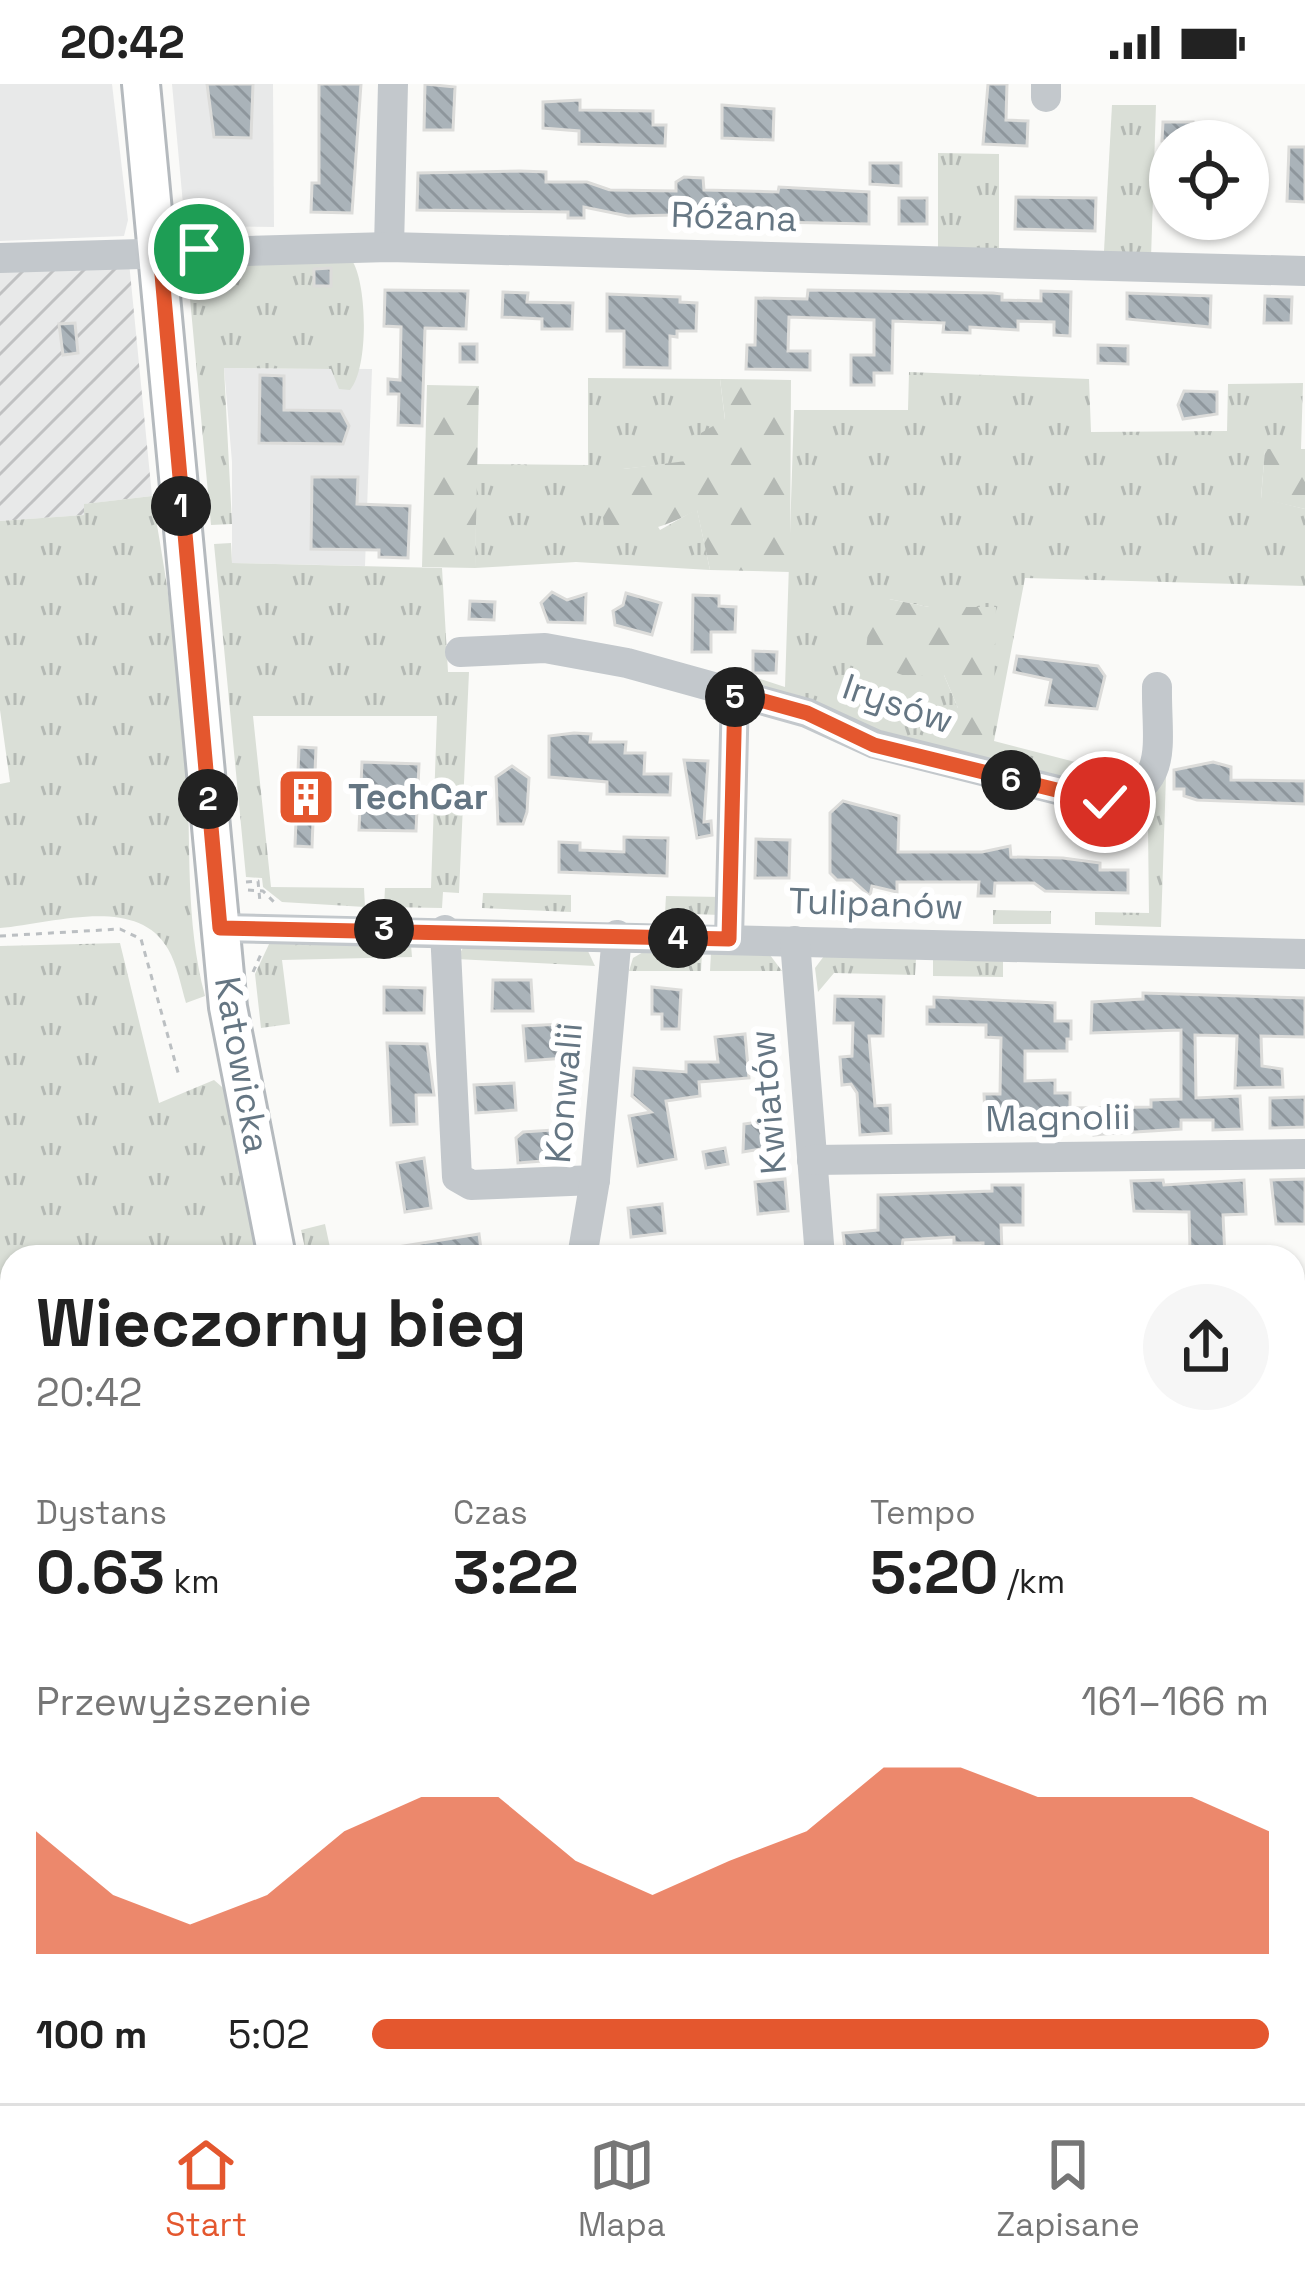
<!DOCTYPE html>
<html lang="pl">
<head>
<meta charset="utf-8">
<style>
	:root { --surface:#fff; --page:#f6f6f6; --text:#222; --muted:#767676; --line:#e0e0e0; --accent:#e4572e }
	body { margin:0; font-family:"Space Grotesk",sans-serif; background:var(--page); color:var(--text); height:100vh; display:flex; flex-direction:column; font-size:45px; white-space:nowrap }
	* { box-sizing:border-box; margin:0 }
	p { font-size:39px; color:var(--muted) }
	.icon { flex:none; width:66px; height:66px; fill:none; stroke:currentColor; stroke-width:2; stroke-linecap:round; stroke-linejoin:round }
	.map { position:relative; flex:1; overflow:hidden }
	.sheet { position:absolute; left:0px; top:1161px; width:1305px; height:858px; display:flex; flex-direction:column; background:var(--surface); border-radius:36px 36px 0 0; box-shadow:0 3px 9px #0004 }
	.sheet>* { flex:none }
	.tools { position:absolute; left:1149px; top:36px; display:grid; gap:24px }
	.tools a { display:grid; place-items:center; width:120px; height:120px; border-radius:50%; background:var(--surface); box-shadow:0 3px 9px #0004; font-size:60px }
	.pin { position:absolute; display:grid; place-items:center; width:102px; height:102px; color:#fff; margin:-51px; border:6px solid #fff; border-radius:50%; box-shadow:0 3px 12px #0007 }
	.km { position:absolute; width:60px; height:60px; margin:-30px; border-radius:50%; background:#222; color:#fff; font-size:33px; line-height:60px; text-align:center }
	.round { display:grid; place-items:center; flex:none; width:126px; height:126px; border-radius:63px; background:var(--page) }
	.summary { display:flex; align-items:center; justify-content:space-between; height:204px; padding:0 36px }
	h1 { font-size:66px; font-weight:700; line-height:90px }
	.stats { display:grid; grid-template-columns:repeat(3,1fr); gap:18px; height:204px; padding:12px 36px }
	.stats div { display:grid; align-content:center }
	.stats b { font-size:60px; font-weight:700 }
	.stats small { font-size:33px; font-weight:400 }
	.stats p { font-size:33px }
	.chart { height:336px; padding:24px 36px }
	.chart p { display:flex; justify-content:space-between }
	.chart svg { width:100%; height:216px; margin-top:12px; fill:var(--accent); opacity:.7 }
	ul { padding:0 36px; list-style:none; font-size:39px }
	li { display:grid; grid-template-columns:192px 144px 1fr; align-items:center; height:90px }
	li i { height:30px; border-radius:15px; background:var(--accent) }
	.status { display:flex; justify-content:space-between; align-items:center; height:84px; padding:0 60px; background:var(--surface); direction:ltr }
	.status svg { height:33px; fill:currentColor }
	.tab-bar { display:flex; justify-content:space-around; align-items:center; height:168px; border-top:3px solid var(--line); background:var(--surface); font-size:33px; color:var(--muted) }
	.tab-bar a { display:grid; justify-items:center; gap:6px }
	.tab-bar .selected { color:var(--accent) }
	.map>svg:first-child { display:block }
</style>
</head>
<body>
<div class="status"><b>20:42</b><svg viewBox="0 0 49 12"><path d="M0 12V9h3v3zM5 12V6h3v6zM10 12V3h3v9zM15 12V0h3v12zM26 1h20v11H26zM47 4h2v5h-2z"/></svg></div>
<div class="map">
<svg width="1305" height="2019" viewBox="0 0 1305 2019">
	<defs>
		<pattern id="industrial-furrows" width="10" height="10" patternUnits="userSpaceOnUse" patternTransform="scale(3)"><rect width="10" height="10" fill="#e8e9e9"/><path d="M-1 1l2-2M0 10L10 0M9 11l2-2" fill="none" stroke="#c0c1c2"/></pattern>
		<pattern id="grass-tufts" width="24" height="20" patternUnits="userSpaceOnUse" patternTransform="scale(3)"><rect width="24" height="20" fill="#dadfd7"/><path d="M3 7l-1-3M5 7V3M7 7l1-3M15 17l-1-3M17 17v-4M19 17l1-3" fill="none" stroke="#b4b9b4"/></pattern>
		<pattern id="forest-firs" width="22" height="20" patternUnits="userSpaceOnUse" patternTransform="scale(3)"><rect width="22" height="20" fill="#dadfd7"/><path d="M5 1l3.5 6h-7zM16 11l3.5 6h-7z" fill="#b4b9b4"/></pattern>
		<pattern id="water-ripples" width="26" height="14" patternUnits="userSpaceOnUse" patternTransform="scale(3)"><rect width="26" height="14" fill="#bbc7cb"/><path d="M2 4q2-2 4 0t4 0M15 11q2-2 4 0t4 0" fill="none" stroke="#9ca6aa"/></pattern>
		<pattern id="building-back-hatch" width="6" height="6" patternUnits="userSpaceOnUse" patternTransform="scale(3)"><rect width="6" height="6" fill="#aab3b9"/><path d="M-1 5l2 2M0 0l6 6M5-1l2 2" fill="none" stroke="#8e969c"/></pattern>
	</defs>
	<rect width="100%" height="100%" fill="#fafaf8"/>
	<g fill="#e8e9e9">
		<path d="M0 0H112L128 136 124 152 0 157Z"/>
		<path d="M172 0H273L274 143 185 142Z"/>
		<path d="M224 284 372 285 365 482 232 479V378Z"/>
	</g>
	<path fill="url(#industrial-furrows)" d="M129 178 152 412 85 420V431L0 437V184Z"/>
	<g fill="url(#grass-tufts)" fill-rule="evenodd">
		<path d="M1112 21H1156L1151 174 1104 167Z"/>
		<path d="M938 69 999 70V167L938 164Z"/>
		<path d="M353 178C367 203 369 283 350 306L339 305 331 285 224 284 232 440 211 441 188 193 203 182Z"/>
		<path d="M909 288 1089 295 1091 348 1227 347 1228 300 1303 299 1301 365 1265 366 1261 414 1305 425V502L1025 494 994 657 1141 695C1080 731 824 629 748 605L745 590 785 603 794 326H908ZM889 515 929 523H995L958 624 944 591Z"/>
		<path d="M588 294 720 295 725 336 694 377 623 385 660 446 697 425 710 486 576 478 475 484 476 380 588 381Z"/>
		<path d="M152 412C168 503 182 592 187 685 191 762 185 836 205 912L186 919C181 902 177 880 168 865 137 810 52 840 0 844V700L10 698 0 626V437L84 431V420Z"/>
		<path d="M231 459 232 479 442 484 448 588H469L459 809 443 808 442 824 384 823 385 804H431L437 632H253L271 803 364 804 365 823 282 818 263 803 262 794 246 793 214 460Z"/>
		<path d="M1168 632 1161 843 1095 841V828L1149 829 1148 745 1042 714 1129 720Z"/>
		<path d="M483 809 571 811V828L482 824Z"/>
		<path d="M666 812 721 813 720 831 665 829Z"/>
		<path d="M993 826 1051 827V840H993Z"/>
		<path d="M270 858 411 861 412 873 282 876 290 940 261 944 255 890Z"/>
		<path d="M120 859 159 1019 214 996 229 1009 266 1173H12V1810L0 1816V862Z"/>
		<path d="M463 864 587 865 595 882 456 875Z"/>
		<path d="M645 867 702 869 701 887H629L633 874Z"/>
		<path d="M711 869 770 871 782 887H710Z"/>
		<path d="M824 872 916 875 915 891 834 889 818 908 815 884Z"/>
		<path d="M933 876 1003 877V893L933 892Z"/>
		<path d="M325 1140 332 1173H307L301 1146Z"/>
	</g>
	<g fill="url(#forest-firs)">
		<path d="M720 295 791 296 790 488 710 486 697 426C664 443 642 453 604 443L600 405 623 385 694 376 701 349 725 335Z"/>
		<path d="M427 301 479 302 475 484 422 483Z"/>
		<path d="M1265 365H1305V425L1261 415Z"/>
		<path d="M889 515 929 523H996L993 658 955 653 958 624 944 591 905 592 865 577 870 526Z"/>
		<path d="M302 2007H389L367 2019H295Z"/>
	</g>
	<path fill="url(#water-ripples)" d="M183 2007H302L295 2019H177Z"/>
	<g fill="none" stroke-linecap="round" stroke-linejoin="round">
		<path stroke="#bbc7cb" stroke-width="6" d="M380 2019 400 2007"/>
	</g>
	<g fill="url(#building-back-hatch)" stroke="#dcdcda" stroke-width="3">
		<path d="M207 0H253L251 54 214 53Z"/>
		<path d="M319 0H361L352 129 311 128 312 99H319Z"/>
		<path d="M425 0 455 3 453 46H424Z"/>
		<path d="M988 0H1007L1006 36 1028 37 1027 62 983 60Z"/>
		<path d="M580 16V26L653 27V41H666L665 62 579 60V47L543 44V18Z"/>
		<path d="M722 21 774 25 773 56 722 54Z"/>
		<path d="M1163 38H1193L1192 57H1162Z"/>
		<path d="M1289 63H1305V118L1287 117Z"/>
		<path d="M870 79H901V102L870 100Z"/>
		<path d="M520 87 546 88V98H587L610 106 676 107V98L684 93 703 94 704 106 778 108 779 103 869 108V140L725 137V130L628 132 584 123V134H568V128L417 126 418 89Z"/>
		<path d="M1016 113 1096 114 1095 147 1015 145Z"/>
		<rect x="899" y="114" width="28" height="26"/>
		<path d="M331 184V202H314V185Z"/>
		<path d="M385 206 468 207 466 245 425 244 422 342 398 341 399 310H388V295L400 296 401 243 384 242Z"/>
		<path d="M808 206 993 209 1002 210V216L1041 217V207L1071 208 1070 252 1054 251V238L1018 237V246L970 243V249L943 248 944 239 893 237 892 289H874V301H851V271H874V236L789 233 788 267H810V286L746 285 747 261H755L756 214 807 215Z"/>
		<path d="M503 208 528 209 527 218 573 219 572 245H542V235L502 233Z"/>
		<path d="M1127 209 1211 212 1210 243 1127 235Z"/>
		<path d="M607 210 680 213V218L697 219 696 247H677V253L670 252V284L624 283V247H607Z"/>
		<path d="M1265 212 1292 213 1291 239H1264Z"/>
		<path d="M75 239 78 269 63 271 59 240Z"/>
		<rect x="460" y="260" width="17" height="18"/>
		<path d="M1098 261 1128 262V280L1098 279Z"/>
		<path d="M260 291 284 292V326L341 327 349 342 343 360 259 359Z"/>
		<path d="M1184 307 1217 308V330L1183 335 1178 321Z"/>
		<path d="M312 393H358L357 420 410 422 408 474 379 473V466L311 465Z"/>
		<path d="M552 508 567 516 586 510 585 539 548 538 541 519Z"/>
		<path d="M626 509 661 519 652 551 615 541 613 527 623 521Z"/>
		<path d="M693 511 719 512V522L736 523 735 548H711V568H692Z"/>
		<path d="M470 517 495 518 494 536 469 535Z"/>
		<path d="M753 567 777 568 776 589H753Z"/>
		<path d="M1017 572 1098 582 1105 592 1097 625 1046 621 1051 596 1014 588Z"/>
		<path d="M574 649 591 650 590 658H626L625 669H645L644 690H671L670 711 607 710V698L549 693V652Z"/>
		<path d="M299 663 316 664 312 763 295 762Z"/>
		<path d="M684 676 708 677 704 738 711 737 712 751 697 754Z"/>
		<path d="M362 678 419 680 416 747 359 746Z"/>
		<path d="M1213 678 1231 683V696L1305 697V720L1197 716 1184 712V705H1174V686Z"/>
		<path d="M512 682 529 694 527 728 523 740H498L496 693Z"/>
		<path d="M843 717 899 732 898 768H982L1010 762 1011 773 1063 774 1100 779V786H1128V809L1045 807 1034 799H995L994 812H978L979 798H897V808L872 802 870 812 852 796H837L830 789V729Z"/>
		<path d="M624 753 668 754 667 792 559 788V758L580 759V766L624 768Z"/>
		<path d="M756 755 790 756 789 794H755Z"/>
		<path d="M493 896H531L533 927H492Z"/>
		<path d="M384 903 425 904 424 929H384Z"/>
		<path d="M652 903 681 906 679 945H662V930H652Z"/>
		<path d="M1143 909 1305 914V953L1261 952 1262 982 1282 985 1283 1003 1235 1004 1237 952 1195 951 1196 1014 1240 1012 1242 1045 1213 1046V1036H1181V1045L1104 1050 1094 1051V1044L1001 1043V1031H985L984 1010H1000L1001 954 986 953V941L927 940V923H934V913L1055 919V937H1071V955H1067V967H1025V997L1055 996V1009H1070V1024L1151 1023V1016L1181 1015V946L1091 949 1092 918 1143 915Z"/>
		<path d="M835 912 884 913 883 952H869L875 1022 890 1021 891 1049 860 1051 857 1009 851 1000 842 1001 840 973 852 972 853 939H834Z"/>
		<path d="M563 940 565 974 526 977 523 942Z"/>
		<path d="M745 950 749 994 699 998 700 1012 666 1017 676 1075 638 1082 629 1032 651 1028 632 1012 634 984 686 988V978H718L715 953Z"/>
		<path d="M387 959 427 960 434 1011H416L417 1040 391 1041Z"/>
		<path d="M514 999 516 1026 476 1029 474 1001Z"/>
		<path d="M1305 1013V1043L1270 1044V1014Z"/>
		<path d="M774 1036 778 1062 743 1068 744 1040Z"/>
		<path d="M553 1046 555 1076 518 1079 516 1054 523 1048Z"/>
		<path d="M725 1064 728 1080 706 1084 703 1068Z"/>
		<path d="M424 1074 431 1124 405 1128 397 1079Z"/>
		<path d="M785 1095 788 1127 758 1130 755 1098Z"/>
		<path d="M1305 1095V1140H1276L1271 1096Z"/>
		<path d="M1163 1096 1164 1101 1244 1096 1246 1130 1223 1131 1225 1173H1196L1195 1164 1190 1165 1189 1128 1134 1127 1131 1097Z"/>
		<path d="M992 1101H1023V1141H1001L1002 1166 983 1167V1159H954V1153L903 1156 901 1170 890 1173H858L857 1164 845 1165 843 1149 878 1146V1111L992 1107Z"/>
		<path d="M662 1120 665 1149 631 1153 628 1124Z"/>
		<path d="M479 1150 482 1173H392L391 1164Z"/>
	</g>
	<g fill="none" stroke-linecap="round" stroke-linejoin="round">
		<defs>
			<g id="major">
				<path d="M141 0 228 923 277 1173"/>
				<path d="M462 2007 464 2019"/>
			</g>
		</defs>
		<use href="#major" stroke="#b5babe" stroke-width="42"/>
		<g stroke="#bbbfc2" stroke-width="3" stroke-dasharray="6 6" stroke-linecap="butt">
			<path d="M246 798 258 797 260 818"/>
			<path d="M248 806 263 807 275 819"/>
			<path d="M0 852 120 845 141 855 179 992"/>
			<path d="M253 888 261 870"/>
		</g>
		<g stroke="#c3c8cc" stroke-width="30">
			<path d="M1046 13V0"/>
			<path d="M389 163 393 0"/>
			<path d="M0 174 389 163 1305 187"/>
			<path d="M460 568 545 564 627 579 807 629 875 660 1105 718C1172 704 1156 660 1157 603"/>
			<path d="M220 844 1305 870"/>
			<path d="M445 846 457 1093 471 1101 595 1096"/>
			<path d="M729 855 735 609"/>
			<path d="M795 857 820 1173"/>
			<path d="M812 1076 1305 1070"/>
			<path d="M582 1173 595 1096 617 851"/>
			<path d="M1293 1260H1305"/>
			<path d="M1293 1487 1305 1486"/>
			<path d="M1293 1716 1305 1715"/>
			<path d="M0 1718 12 1714"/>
			<path d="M0 1831 12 1825"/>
			<path d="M0 1926 12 1953"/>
			<path d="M37 2007 42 2019"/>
			<path d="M851 2007 852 2019"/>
			<path d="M955 2007 960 2019"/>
			<path d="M1051 2007V2019"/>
			<path d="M1129 2007V2019"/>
			<path d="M1262 2007V2019"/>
		</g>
		<use href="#major" stroke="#fff" stroke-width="36"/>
	</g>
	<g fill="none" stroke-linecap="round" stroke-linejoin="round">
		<defs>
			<path id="route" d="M199 165 160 168 220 844 729 855 735 609 807 629 874 661 1105 718"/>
		</defs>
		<use href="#route" stroke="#fff" stroke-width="24"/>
		<use href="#route" stroke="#e4572e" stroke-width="15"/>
	</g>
	<defs>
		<symbol id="building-square" viewBox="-11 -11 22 22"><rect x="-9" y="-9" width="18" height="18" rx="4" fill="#e4572e" stroke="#fff"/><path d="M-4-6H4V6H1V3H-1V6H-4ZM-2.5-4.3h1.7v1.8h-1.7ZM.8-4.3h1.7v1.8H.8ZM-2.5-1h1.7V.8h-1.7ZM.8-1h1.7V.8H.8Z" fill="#fff"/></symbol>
	</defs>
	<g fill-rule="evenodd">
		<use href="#building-square" x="273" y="680" width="66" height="66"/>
	</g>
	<g text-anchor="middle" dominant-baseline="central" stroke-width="12" stroke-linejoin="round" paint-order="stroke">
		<g font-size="36" fill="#657683" stroke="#fff">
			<text transform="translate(734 133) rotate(2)">Różana</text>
			<text transform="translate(898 620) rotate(19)">Irysów</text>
			<text transform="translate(876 820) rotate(2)">Tulipanów</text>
			<text transform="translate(242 981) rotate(80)">Katowicka</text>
			<text transform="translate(564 1009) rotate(-85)">Konwalii</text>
			<text transform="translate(768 1018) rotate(-95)">Kwiatów</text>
			<text transform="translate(1058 1034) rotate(-1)">Magnolii</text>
		</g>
		<g font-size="36" font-weight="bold" fill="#657683" stroke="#fff" text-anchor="start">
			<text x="348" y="713">TechCar</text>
		</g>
	</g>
</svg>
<div class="tools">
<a><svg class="icon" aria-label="locate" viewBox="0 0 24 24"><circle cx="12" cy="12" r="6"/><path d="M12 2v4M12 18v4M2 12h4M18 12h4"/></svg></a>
</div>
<div class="pin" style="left:199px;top:165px;background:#1e9e55"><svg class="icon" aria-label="arrive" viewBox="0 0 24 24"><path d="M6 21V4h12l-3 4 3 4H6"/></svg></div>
<div class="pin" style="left:1105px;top:718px;background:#d93025"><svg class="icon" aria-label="check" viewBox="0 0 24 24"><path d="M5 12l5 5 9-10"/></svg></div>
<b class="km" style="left:181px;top:422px">1</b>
<b class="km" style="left:208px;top:715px">2</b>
<b class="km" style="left:384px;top:845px">3</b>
<b class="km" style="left:678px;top:854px">4</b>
<b class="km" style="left:735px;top:613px">5</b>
<b class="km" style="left:1011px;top:696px">6</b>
<section class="sheet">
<div class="summary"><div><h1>Wieczorny bieg</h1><p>20:42</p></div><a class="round"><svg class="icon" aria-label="share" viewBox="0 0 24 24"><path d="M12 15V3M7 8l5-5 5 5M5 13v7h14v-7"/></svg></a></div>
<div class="stats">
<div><p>Dystans</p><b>0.63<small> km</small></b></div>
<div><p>Czas</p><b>3:22</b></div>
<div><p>Tempo</p><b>5:20<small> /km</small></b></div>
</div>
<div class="chart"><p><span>Przewyższenie</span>161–166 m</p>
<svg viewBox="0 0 160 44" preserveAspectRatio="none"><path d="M0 44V19L10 32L20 38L30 32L40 19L50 12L60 12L70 25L80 32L90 25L100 19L110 6L120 6L130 12L140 12L150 12L160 19V44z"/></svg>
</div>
<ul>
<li><b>100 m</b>5:02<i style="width:100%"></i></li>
</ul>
</section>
</div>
<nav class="tab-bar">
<a class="selected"><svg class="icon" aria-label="home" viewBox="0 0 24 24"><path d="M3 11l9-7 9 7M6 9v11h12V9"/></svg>Start</a>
<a><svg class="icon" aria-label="map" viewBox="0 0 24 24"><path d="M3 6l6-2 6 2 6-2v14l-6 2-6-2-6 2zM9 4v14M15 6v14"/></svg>Mapa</a>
<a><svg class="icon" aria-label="saved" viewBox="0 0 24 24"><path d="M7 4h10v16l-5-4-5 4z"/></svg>Zapisane</a>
</nav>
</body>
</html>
